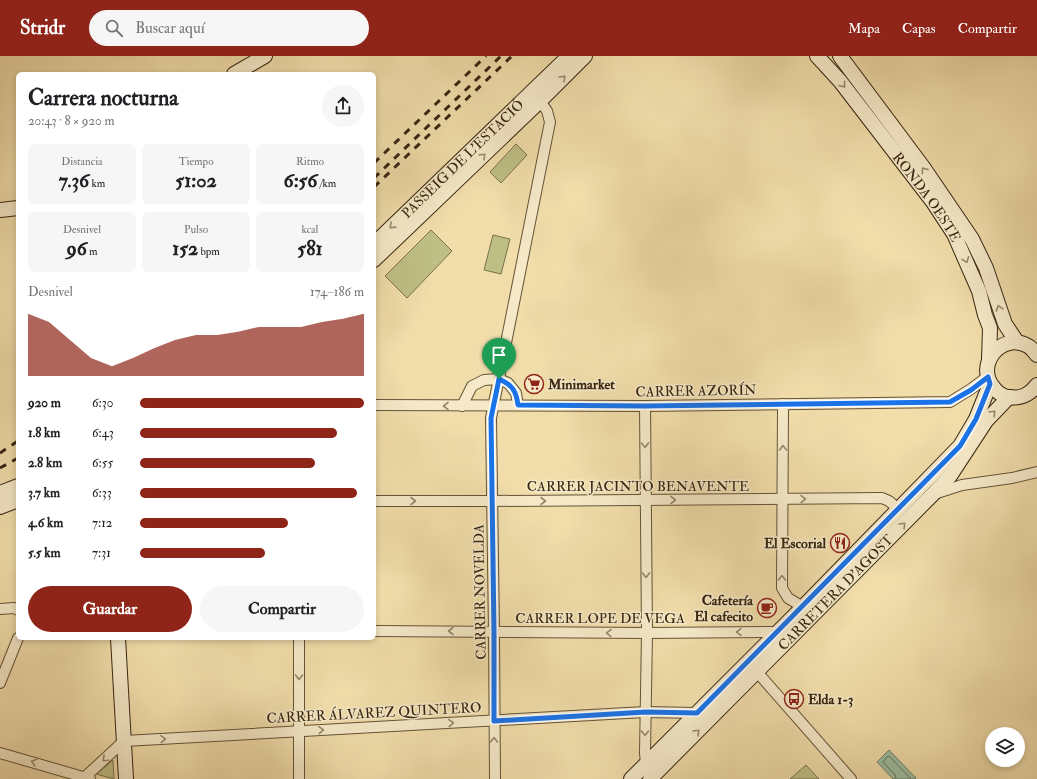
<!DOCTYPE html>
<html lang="es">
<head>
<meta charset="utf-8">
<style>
	:root { --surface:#fff; --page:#f6f6f6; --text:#202124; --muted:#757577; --accent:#8f2418 }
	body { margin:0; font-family:"IM FELL Double Pica",serif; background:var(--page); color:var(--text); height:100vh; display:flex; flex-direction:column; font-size:15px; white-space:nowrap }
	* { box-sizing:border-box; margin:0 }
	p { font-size:13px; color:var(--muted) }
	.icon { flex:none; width:22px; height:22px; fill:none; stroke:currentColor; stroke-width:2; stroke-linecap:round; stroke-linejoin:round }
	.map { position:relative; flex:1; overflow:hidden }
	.drawer { position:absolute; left:16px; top:16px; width:360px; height:568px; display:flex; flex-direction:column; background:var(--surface); border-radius:6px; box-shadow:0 2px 6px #0003 }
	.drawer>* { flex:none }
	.controls { position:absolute; left:985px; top:671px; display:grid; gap:8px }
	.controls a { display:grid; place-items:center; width:40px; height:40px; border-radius:50%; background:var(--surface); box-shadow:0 2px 6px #0003; font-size:20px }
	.pin { position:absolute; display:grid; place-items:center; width:34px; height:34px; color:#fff; margin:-41px -17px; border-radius:50% 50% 50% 0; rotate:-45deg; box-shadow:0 0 4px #0007 }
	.pin .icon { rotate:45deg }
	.round { display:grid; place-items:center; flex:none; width:42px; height:42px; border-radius:21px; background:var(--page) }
	.summary { display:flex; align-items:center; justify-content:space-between; height:68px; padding:0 12px }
	h1 { font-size:22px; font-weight:800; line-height:30px }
	.stats { display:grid; grid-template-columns:repeat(3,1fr); gap:6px; height:68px; padding:4px 12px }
	.stats div { display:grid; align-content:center; border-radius:6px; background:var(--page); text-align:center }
	.stats b { font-size:20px; font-weight:800 }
	.stats small { font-size:11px; font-weight:400 }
	.stats p { font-size:11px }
	.chart { height:112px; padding:8px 12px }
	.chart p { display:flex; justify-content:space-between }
	.chart svg { width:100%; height:72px; margin-top:4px; fill:var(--accent); opacity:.7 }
	.cta { display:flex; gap:8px; margin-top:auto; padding:8px 12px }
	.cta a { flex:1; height:46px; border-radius:24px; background:var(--accent); color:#fff; font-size:16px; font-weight:800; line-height:46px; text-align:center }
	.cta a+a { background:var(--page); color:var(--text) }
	ul { padding:0 12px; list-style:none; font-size:13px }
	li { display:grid; grid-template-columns:64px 48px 1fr; align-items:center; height:30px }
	li i { height:10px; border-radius:5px; background:var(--accent) }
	header { display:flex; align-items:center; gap:24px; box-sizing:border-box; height:56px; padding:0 20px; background:var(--accent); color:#fff }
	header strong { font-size:19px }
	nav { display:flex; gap:22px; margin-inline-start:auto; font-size:14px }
	.search { width:280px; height:36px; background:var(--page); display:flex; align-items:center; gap:10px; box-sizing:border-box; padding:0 14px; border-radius:22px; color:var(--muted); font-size:15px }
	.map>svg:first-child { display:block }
</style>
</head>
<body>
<header>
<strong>Stridr</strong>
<div class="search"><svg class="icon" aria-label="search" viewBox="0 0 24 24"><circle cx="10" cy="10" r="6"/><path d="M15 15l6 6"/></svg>Buscar aquí</div>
<nav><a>Mapa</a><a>Capas</a><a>Compartir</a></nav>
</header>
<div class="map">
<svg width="1037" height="723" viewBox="0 0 1037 723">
	<rect width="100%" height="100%" fill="#f0ddaa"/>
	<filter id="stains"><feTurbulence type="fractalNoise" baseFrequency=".005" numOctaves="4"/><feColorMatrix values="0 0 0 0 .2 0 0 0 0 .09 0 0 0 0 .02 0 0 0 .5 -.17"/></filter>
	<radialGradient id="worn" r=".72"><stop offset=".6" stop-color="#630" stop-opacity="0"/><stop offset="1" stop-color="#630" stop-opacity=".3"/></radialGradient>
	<g fill="#bebf85" stroke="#7a724b">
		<path d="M516 88 527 99 501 127 490 116Z"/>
		<path d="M431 174 452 195 407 242 385 220Z"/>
		<path d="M493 179 510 183 501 218 484 214Z"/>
		<path d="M113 704 114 723 96 718Z"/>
		<path d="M806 709 819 723H790Z"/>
	</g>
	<path fill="#9bbda3" stroke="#738069" d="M889 694 916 722 915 723H893L877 706Z"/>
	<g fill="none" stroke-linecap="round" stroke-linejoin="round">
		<path stroke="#69715a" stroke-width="1" d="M896 723 895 719 883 706 888 700 890 701 911 723"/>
		<defs>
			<g id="street">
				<path d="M783 348 782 532 788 542 803 551"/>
				<path d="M374 349 645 350 950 346 971 333 987 321"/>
				<path d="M462 350 472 330 484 324 499 323 508 327 516 337 518 349"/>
				<path d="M645 350 647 577 645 697 646 708"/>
				<path d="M934 438 962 429 1012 422 1037 416"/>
				<path d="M374 445H492L882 442 889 445 898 453"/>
				<path d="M0 553 14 552 18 554"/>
				<path d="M374 575 647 577 778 576"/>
				<path d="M757 616 851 723"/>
				<path d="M0 627 18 582"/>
				<path d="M0 697 90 723"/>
				<path d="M85 721 124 685 645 656 697 657"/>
				<path d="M299 723V582"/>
				<path d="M495 723 494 576 491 362 550 66 547 55 540 45"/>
			</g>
			<g id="secondary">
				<path id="s1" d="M817 0 840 25 933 146 954 178 979 235 985 259 990 272 989 304"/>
				<path d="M840 0 923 111 972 183 986 212 1005 268 1017 286"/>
				<path d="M234 18 265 0"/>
				<path d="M0 154 18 152"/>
				<path id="s2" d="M374 188 569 0"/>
				<path d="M374 204 540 45 585 0"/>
				<path d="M1037 299C1034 296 1032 292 1028 290 1001 275 974 310 994 332 998 337 1004 341 1010 341 1022 343 1030 338 1037 329"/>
				<path d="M0 437 18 430"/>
				<path d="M0 451 18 444"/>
				<path d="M118 582 126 723"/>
				<path d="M631 723 803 551 960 390 976 363 990 328"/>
				<path id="s3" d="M650 723 933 438 950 420 986 365 1009 341"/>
			</g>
		</defs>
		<use href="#street" stroke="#655337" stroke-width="12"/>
		<use href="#secondary" stroke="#372511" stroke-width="16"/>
		<use href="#street" stroke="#f5e9c8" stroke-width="10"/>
		<use href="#secondary" stroke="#f5e9c8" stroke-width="14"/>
		<g stroke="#372511" stroke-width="3" stroke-dasharray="7 7" stroke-linecap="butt">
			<path d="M374 107 486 0"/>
			<path d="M374 122 501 0"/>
			<path d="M374 131 512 0"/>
			<path d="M0 397 18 385"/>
			<path d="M0 412 18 402"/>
		</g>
	</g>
	<defs><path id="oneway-chevron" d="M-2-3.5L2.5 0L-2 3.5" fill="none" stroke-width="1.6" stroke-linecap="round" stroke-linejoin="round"/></defs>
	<g stroke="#96876c">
		<use href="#oneway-chevron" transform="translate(563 22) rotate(-45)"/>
		<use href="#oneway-chevron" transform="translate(843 29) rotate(52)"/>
		<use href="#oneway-chevron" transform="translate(483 100) rotate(-44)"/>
		<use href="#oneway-chevron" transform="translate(924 114) rotate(-126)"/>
		<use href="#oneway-chevron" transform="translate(392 170) rotate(136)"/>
		<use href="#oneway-chevron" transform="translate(966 204) rotate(69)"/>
		<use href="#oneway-chevron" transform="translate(999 252) rotate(-108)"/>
		<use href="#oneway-chevron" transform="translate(446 350) rotate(-180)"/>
		<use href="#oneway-chevron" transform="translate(993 357) rotate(-46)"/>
		<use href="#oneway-chevron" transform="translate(645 389) rotate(89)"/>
		<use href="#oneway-chevron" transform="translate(783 392) rotate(-90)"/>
		<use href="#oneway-chevron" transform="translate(803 443) rotate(-1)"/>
		<use href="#oneway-chevron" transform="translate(673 444)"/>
		<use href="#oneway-chevron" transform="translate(413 445)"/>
		<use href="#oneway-chevron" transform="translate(543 445)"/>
		<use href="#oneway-chevron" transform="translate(903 469) rotate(-45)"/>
		<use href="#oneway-chevron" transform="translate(646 519) rotate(90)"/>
		<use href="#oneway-chevron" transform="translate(782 522) rotate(-89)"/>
		<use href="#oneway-chevron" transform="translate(451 575) rotate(-180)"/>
		<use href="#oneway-chevron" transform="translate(739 576) rotate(179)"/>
		<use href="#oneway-chevron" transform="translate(609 577) rotate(-179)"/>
		<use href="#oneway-chevron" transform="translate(299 621) rotate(90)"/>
		<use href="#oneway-chevron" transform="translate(451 667) rotate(-3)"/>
		<use href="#oneway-chevron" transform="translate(321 674) rotate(-3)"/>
		<use href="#oneway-chevron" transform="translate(697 676) rotate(-45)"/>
		<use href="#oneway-chevron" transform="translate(645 677) rotate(91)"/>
		<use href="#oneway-chevron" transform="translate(163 683) rotate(-3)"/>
		<use href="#oneway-chevron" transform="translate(494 684) rotate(-90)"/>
		<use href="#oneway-chevron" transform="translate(105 703) rotate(137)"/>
		<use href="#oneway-chevron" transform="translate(34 706) rotate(-164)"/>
	</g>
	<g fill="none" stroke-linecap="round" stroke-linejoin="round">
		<defs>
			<path id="route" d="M988 321 990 328 976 363 960 390 697 657 646 656 494 665V576L491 362 499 323C512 329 516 334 518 349L645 350 950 346 971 334Z"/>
		</defs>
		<use href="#route" stroke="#fff" stroke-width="8"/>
		<use href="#route" stroke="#1a73e8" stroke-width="5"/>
	</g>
	<defs>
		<symbol id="supermarket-ring" viewBox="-11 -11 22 22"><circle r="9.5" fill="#f5e9c8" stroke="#8f2418" stroke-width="1.5"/><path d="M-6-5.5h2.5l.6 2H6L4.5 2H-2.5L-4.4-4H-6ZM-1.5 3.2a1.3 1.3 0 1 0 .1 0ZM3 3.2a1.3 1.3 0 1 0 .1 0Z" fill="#8f2418"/></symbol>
		<symbol id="restaurant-ring" viewBox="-11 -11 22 22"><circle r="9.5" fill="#f5e9c8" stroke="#8f2418" stroke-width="1.5"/><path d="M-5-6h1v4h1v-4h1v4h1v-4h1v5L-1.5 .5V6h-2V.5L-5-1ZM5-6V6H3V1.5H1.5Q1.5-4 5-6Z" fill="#8f2418"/></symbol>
		<symbol id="cafe-ring" viewBox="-11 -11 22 22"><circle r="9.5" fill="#f5e9c8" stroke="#8f2418" stroke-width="1.5"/><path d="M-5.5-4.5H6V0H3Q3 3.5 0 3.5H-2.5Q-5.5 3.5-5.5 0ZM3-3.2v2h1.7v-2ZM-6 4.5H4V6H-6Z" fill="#8f2418"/></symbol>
		<symbol id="bus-ring" viewBox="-11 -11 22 22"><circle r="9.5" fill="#f5e9c8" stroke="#8f2418" stroke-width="1.5"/><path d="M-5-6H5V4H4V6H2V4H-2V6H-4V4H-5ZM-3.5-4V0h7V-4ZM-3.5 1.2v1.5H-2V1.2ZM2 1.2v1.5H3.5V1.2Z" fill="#8f2418"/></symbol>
	</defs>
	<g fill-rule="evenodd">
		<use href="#supermarket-ring" x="523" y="317" width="22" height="22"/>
		<use href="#restaurant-ring" x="829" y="476" width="22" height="22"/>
		<use href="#cafe-ring" x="756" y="541" width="22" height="22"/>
		<use href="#bus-ring" x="783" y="632" width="22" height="22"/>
	</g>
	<g text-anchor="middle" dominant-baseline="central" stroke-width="3" stroke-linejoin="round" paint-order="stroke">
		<g font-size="14" fill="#372511" stroke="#f5e9c8">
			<text stroke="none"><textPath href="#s2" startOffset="123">PASSEIG DE L'ESTACIÓ</textPath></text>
			<text stroke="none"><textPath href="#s1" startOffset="179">RONDA OESTE</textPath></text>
			<text transform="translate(696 335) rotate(-1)">CARRER AZORÍN</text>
			<text x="638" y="430">CARRER JACINTO BENAVENTE</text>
			<text transform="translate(480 536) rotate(-91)">CARRER NOVELDA</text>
			<text stroke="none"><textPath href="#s3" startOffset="263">CARRETERA D'AGOST</textPath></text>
			<text x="600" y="562">CARRER LOPE DE VEGA</text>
			<text transform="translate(374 657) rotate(-3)">CARRER ÁLVAREZ QUINTERO</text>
		</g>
		<g font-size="14" font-weight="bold" fill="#372511" stroke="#f5e9c8" text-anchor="start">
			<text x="548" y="328">Minimarket</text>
			<text x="826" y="487" text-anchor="end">El Escorial</text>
			<text x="753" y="544" text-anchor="end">Cafetería<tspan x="753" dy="16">El cafecito</tspan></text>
			<text x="808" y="643">Elda 1-3</text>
		</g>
	</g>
	<rect width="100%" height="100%" filter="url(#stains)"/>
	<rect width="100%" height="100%" fill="url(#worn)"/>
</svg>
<div class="controls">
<a><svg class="icon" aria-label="layers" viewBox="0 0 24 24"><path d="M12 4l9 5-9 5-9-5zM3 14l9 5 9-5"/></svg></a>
</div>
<div class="pin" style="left:499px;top:323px;background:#1e9e55"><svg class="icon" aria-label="arrive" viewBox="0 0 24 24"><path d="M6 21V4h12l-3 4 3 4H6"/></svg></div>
<section class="drawer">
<div class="summary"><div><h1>Carrera nocturna</h1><p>20:43 · 8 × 920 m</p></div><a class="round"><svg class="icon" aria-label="share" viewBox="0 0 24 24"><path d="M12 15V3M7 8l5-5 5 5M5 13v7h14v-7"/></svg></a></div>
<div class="stats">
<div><p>Distancia</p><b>7.36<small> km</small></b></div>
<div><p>Tiempo</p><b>51:02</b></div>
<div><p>Ritmo</p><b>6:56<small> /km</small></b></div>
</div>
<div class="stats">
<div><p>Desnivel</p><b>96<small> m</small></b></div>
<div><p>Pulso</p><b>152<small> bpm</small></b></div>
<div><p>kcal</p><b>581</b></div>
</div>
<div class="chart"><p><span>Desnivel</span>174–186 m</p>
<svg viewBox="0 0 160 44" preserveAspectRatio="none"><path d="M0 44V6L10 11L20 22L30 33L40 38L50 33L60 27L70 22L80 19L90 19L100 17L110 14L120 14L130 14L140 11L150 9L160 6V44z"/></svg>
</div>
<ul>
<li><b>920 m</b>6:30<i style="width:100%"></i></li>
<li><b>1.8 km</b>6:43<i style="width:88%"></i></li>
<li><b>2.8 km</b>6:55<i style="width:78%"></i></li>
<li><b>3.7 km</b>6:33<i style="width:97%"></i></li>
<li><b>4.6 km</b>7:12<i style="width:66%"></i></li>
<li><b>5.5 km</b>7:31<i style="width:56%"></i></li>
</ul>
<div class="cta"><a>Guardar</a><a>Compartir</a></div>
</section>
</div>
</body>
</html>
